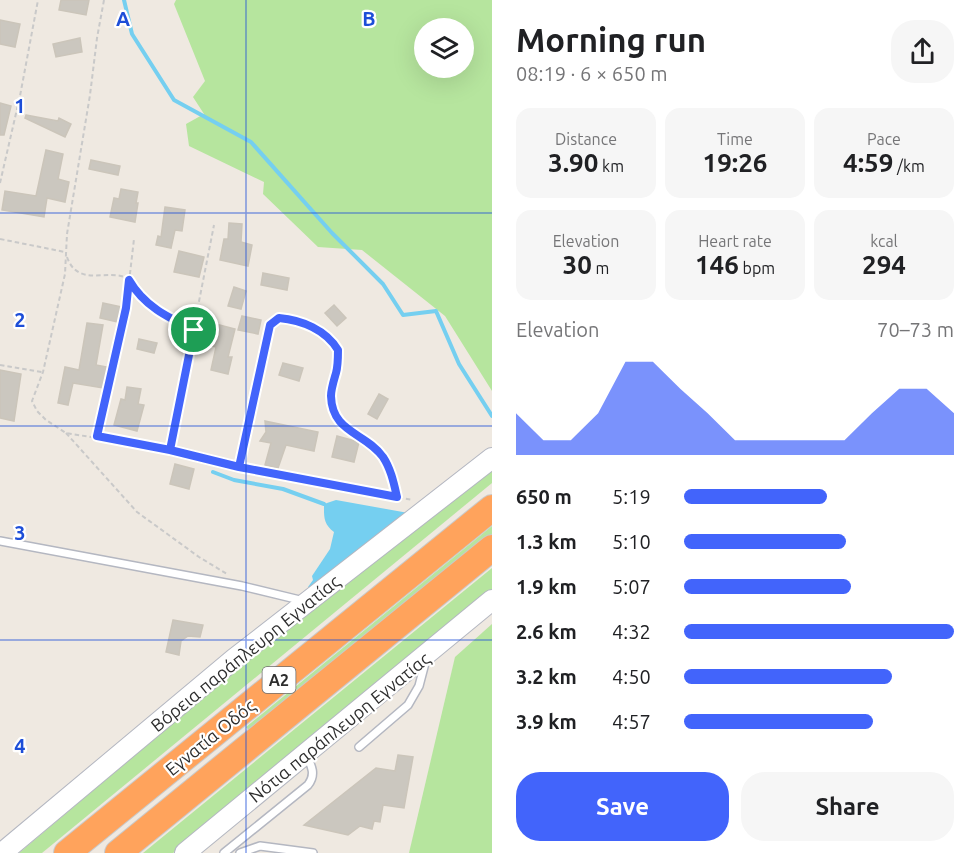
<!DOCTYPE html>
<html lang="en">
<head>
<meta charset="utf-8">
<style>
	:root { --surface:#fff; --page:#f6f6f6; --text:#202124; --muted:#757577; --accent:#4264fb }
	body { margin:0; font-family:Ubuntu,sans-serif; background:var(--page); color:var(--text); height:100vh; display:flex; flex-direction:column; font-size:22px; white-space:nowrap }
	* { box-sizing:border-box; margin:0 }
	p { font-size:20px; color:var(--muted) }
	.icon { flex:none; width:33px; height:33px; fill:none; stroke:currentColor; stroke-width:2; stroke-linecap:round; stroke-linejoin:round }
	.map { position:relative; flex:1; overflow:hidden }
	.sheet { display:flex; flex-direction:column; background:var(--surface); width:486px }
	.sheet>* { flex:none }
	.fabs { position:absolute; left:414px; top:18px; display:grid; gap:12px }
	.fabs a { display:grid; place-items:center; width:60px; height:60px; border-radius:50%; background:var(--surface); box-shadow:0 6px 24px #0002; font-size:30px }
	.pin { position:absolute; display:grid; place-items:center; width:51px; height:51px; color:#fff; margin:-26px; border:3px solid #fff; border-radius:50%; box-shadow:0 2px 6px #0007 }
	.round { display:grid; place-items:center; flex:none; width:63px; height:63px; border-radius:24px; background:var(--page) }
	.head { display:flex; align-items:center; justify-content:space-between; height:102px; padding:0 24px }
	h1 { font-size:33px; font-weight:600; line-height:45px }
	.metrics { display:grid; grid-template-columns:repeat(3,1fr); gap:9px; height:102px; padding:6px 24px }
	.metrics div { display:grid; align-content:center; border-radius:15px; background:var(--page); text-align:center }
	.metrics b { font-size:26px; font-weight:600 }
	.metrics small { font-size:16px; font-weight:400 }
	.metrics p { font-size:16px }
	.chart { height:168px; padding:12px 24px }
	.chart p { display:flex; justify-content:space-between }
	.chart svg { width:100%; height:108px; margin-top:6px; fill:var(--accent); opacity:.7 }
	.primary-button { display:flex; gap:12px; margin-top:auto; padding:12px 24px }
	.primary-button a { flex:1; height:69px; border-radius:24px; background:var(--accent); color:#fff; font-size:24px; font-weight:600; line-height:69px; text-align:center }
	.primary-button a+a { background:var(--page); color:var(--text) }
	ul { padding:0 24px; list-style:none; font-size:20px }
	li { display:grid; grid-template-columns:96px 72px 1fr; align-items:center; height:45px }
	li i { height:15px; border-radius:8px; background:var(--accent) }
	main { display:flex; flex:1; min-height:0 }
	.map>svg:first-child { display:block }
</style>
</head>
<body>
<main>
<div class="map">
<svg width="492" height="853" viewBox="0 0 492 853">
	<rect width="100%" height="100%" fill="#efe9e1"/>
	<g fill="#b6e59e" fill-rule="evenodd">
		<path d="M176 0H492V391L445 316 362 250 318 247 263 194 264 182 189 146 186 124 204 114 193 97 205 81 174 4ZM424 28H464V68H424Z"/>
		<path d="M492 463V483L42 853H19L283 630Z"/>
		<path d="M492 526V535L250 732 246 727Z"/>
		<path d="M492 568V596L300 753 173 853H143Z"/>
		<path d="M492 624V853H409L455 657Z"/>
	</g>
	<path fill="#75cff0" d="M336 500 414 514 312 589 308 587 313 580 312 576 330 549 334 532C323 524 324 516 324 504Z"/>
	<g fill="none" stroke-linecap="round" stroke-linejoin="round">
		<g stroke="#75cff0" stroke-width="4">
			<path d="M124 0 132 34 174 100 251 142 332 233 383 284 403 315 436 311 459 364 492 416"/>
			<path d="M213 472 234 480 283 489 324 504"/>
		</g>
	</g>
	<g fill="#cbc7bf" stroke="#cbc5ba" stroke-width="1.5">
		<path d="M61 0H89L86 15 59 10Z"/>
		<path d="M0 20 20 24 15 47 0 44Z"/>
		<path d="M80 38 82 52 56 57 53 44Z"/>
		<path d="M0 103 11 106 4 135H0Z"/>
		<path d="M26 115 58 121 59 118 71 124 65 137 25 118Z"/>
		<path d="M46 150 63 154 58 179 69 182 65 202 47 198 44 217 2 210 5 191 36 196Z"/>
		<path d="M91 160 120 166 118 175 89 169Z"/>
		<path d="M121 189 138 192 136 203H138L135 222 110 217 114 198 119 199Z"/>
		<path d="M165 207 185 210 182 231 175 230 171 248 156 245 158 236 161 237Z"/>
		<path d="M229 223 242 224 241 242 252 245 248 266 220 260 224 239H228Z"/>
		<path d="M179 251 204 257 199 277 174 272Z"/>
		<path d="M263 273 289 278 287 290 261 285Z"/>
		<path d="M234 287 246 291 241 309 228 306Z"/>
		<path d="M103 303 122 307 118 322 100 318Z"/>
		<path d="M334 305 346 318 337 326 325 313Z"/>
		<path d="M242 316 261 320 258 334 238 330Z"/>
		<path d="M87 323 103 325 96 365 107 367 103 388 73 383 68 405 58 403 65 367 79 370Z"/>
		<path d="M212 323 235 329 228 357H232L228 374 211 370 216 347 207 345Z"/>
		<path d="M139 339 157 343 154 353 137 349Z"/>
		<path d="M283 363 303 368 299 381 279 375Z"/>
		<path d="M0 370 21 374 14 421 0 418Z"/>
		<path d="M127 387 141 389 138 404 144 405 137 431 114 425 121 399 125 400Z"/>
		<path d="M379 394 388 399 377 419 368 414Z"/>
		<path d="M265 421 318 432 314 451 286 445 278 468 265 465 271 443 260 441 266 432Z"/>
		<path d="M337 436 359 442 354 462 332 457Z"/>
		<path d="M175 464 194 469 189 489 170 484Z"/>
		<path d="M173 620 203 625 200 637 188 636 181 641 179 655 166 652Z"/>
		<path d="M398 755 413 757 404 808 383 805 380 822 374 821 372 829 360 826 348 835 304 825 376 768 395 771Z"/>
	</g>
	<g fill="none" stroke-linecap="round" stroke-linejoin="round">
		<defs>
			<g id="lane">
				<path d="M0 541 242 586 304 601"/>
				<path d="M359 747 408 705 419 686 425 663"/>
				<path d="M224 853 308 785C316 775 312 766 306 755"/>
				<path d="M240 853 260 846 313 853"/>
			</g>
			<g id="secondary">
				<path d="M2 853 234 659 492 458"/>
				<path d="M185 853 492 600"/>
			</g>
			<g id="highway">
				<path d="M67 853 492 508"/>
				<path d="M118 853 492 548"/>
			</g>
		</defs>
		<use href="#lane" stroke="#b4b7c1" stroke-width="10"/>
		<use href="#secondary" stroke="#b4b7c1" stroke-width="22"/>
		<use href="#highway" stroke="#c9c9c9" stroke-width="28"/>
		<g stroke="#c9c9c9" stroke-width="2" stroke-dasharray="4.5 3" stroke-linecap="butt">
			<path d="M104 0 97 38 90 95 67 234 65 274 43 372 32 401 37 411 46 420 66 433 170 450 239 467 413 500"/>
			<path d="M0 183 20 96 38 0"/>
			<path d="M0 239 65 252"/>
			<path d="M67 257C78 289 111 267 128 279 134 283 137 293 142 298 156 313 175 321 194 330"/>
			<path d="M0 365 42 372"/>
			<path d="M66 433 137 512 199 557 227 574"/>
			<path d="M97 436 126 308 134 239"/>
			<path d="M170 449 214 225"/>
			<path d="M239 467 270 325 279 318C302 320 326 330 338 350 338 358 338 366 336 373 334 381 331 389 331 396 332 433 365 432 383 457 391 469 394 484 397 497"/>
		</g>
		<use href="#lane" stroke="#fff" stroke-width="7"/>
		<use href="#secondary" stroke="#fff" stroke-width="20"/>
		<use href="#highway" stroke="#ffa35c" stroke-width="26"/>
	</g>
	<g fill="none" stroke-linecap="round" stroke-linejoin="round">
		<defs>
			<path id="route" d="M194 330C167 317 144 306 129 280L126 308 97 436 170 450 239 467 397 497C394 484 391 469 383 457 365 432 332 433 331 396 331 389 334 380 336 373 338 366 338 358 338 350 326 330 302 320 279 318L270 325 239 467 170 450 194 330"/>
		</defs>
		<use href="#route" stroke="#fff" stroke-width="12"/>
		<use href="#route" stroke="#4264fb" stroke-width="8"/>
	</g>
	<path fill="none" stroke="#1d4ed8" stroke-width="1.5" stroke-opacity="0.55" d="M246 0V853M0 213H492M0 426H492M0 640H492"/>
	<g text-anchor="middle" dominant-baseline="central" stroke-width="4.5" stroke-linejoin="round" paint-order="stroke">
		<rect fill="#fff" stroke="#6d6d6d" stroke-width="1.5" x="262.5" y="667" width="33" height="26" rx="4.5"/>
		<g font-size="16" font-weight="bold" fill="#2e2e2e">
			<text x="279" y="680">Α2</text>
		</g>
		<g font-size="18" fill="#2e2e2e" stroke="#fff">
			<text transform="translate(245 653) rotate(-39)">Βόρεια παράπλευρη Εγνατίας</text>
			<text transform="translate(339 727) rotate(-39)">Νότια παράπλευρη Εγνατίας</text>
			<text transform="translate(210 737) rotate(-39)">Εγνατία Οδός</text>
		</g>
	</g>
	<g font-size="20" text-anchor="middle" font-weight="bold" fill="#1d4ed8" stroke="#fff" stroke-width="4.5" stroke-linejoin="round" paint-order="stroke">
		<text x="123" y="26">A</text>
		<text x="369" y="26">B</text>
		<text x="20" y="113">1</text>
		<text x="20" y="327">2</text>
		<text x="20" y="540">3</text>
		<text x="20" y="753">4</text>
	</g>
</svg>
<div class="fabs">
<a><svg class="icon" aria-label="layers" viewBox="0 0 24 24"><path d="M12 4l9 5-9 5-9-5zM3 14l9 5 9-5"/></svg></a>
</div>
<div class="pin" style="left:194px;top:330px;background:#1e9e55"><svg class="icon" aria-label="arrive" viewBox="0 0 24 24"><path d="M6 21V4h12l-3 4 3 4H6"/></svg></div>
</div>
<section class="sheet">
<div class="head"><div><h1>Morning run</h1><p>08:19 · 6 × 650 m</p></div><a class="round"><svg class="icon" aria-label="share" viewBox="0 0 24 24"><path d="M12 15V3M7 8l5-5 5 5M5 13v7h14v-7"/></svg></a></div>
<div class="metrics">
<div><p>Distance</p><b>3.90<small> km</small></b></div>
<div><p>Time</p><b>19:26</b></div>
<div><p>Pace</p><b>4:59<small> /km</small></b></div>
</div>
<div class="metrics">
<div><p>Elevation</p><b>30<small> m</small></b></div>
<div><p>Heart rate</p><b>146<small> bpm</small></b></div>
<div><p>kcal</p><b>294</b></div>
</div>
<div class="chart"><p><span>Elevation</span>70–73 m</p>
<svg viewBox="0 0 160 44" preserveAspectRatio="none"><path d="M0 44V27L10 38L20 38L30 27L40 6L50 6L60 17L70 27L80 38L90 38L100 38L110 38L120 38L130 27L140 17L150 17L160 27V44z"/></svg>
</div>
<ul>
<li><b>650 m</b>5:19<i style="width:53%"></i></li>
<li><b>1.3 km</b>5:10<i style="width:60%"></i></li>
<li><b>1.9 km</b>5:07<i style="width:62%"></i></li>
<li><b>2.6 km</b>4:32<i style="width:100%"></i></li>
<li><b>3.2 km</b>4:50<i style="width:77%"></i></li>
<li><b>3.9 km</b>4:57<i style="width:70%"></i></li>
</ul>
<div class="primary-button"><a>Save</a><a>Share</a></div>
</section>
</main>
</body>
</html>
